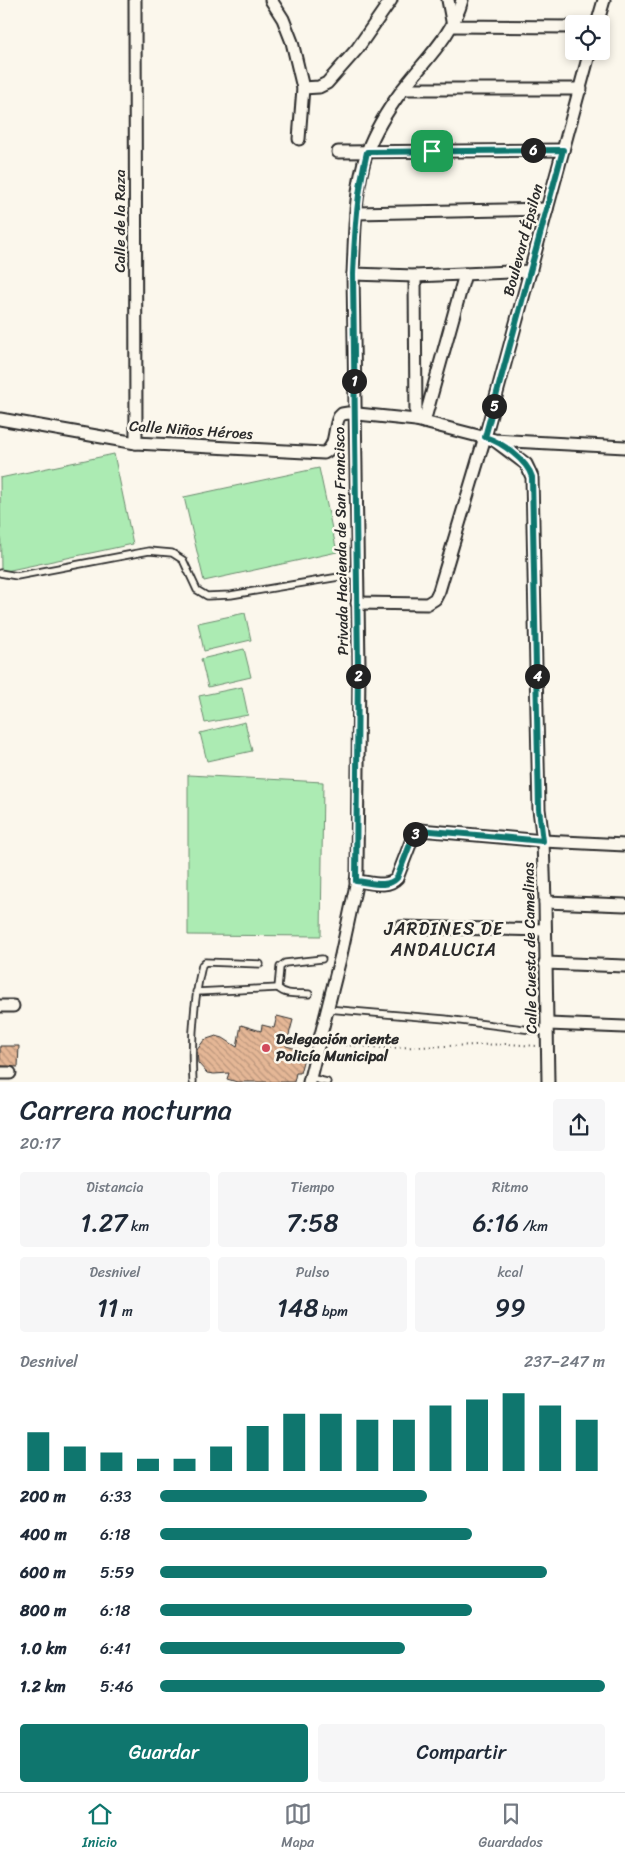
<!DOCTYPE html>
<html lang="es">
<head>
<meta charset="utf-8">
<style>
	:root { --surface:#fff; --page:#f6f6f7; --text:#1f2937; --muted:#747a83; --line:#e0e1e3; --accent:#0f766e }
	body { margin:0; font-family:Sriracha,sans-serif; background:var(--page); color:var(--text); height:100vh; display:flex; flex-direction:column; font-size:19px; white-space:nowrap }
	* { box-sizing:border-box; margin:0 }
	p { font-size:16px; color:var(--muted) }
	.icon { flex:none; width:28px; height:28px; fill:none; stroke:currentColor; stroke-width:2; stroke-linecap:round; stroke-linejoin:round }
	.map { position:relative; height:1082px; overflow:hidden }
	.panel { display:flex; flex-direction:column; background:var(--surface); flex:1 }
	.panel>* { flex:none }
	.buttons { position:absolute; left:565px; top:15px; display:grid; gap:10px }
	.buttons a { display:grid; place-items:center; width:45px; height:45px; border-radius:5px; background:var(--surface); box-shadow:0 2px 8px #0003; font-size:25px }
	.pin { position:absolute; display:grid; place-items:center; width:42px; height:42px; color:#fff; margin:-21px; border-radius:10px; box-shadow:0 2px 8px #0006 }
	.km { position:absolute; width:25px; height:25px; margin:-12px; border-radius:50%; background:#222; color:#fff; font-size:14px; line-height:25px; text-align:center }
	.round { display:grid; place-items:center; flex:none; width:52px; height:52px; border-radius:5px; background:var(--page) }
	.overview { display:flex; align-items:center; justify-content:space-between; height:85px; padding:0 20px }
	h1 { font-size:28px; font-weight:600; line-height:38px }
	.figures { display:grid; grid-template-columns:repeat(3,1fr); gap:8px; height:85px; padding:5px 20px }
	.figures div { display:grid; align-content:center; border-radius:5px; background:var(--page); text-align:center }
	.figures b { font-size:25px; font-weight:600 }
	.figures small { font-size:14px; font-weight:400 }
	.figures p { font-size:14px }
	.chart { height:140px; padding:10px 20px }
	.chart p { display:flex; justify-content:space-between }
	.chart svg { width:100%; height:90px; margin-top:5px; stroke:var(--accent); stroke-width:6 }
	.action { display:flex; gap:10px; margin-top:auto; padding:10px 20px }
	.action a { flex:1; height:58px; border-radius:5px; background:var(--accent); color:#fff; font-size:20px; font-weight:600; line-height:58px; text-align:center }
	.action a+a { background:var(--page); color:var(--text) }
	ul { padding:0 20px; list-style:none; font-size:16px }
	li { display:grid; grid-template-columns:80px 60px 1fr; align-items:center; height:38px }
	li i { height:12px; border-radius:6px; background:var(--accent) }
	.menu { display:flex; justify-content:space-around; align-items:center; height:70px; border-top:1px solid var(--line); background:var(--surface); font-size:14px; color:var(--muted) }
	.menu a { display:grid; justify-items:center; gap:2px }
	.menu .current { color:var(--accent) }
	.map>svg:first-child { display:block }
</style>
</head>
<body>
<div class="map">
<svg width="625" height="1082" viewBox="0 0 625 1082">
	<defs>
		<pattern id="building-back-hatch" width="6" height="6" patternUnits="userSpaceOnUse" patternTransform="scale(1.25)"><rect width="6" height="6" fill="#e5b796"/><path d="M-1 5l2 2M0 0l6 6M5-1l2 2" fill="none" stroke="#ba957b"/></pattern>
	</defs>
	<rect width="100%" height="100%" fill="#fbf7ec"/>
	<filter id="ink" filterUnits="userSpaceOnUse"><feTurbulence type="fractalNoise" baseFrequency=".02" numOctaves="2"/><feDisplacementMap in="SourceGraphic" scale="10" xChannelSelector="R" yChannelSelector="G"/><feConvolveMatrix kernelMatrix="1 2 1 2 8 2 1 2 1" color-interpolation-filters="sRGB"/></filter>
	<g filter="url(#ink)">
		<g fill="#acebb3" stroke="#6c8b6f">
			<path d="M114 454 133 544 1 572 0 478Z"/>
			<path d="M319 468 337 552 204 581 184 497Z"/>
			<path d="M245 613 251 640 204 651 198 623Z"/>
			<path d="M244 649 251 677 208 687 201 659Z"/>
			<path d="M242 687 248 715 205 723 199 696Z"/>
			<path d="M245 722 252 751 207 761 200 733Z"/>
			<path d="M188 775 323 782 321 936 188 935Z"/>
		</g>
		<g fill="url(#building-back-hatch)" stroke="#2b2b2b">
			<path d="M277 1016 293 1020 286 1046 301 1050 299 1057 304 1058 300 1073H296L294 1082H237L227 1079 229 1073 214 1074 207 1073 198 1063 197 1050 204 1040 216 1036 223 1038 237 1047 241 1025 261 1031 262 1025 274 1028Z"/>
			<path d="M0 1046H19L18 1067 0 1066Z"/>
		</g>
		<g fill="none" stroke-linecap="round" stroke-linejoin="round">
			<defs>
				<g id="lane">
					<path d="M0 573 17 576 149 551 172 553 183 560 197 590 207 596 231 595 357 574"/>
					<path d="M196 992 278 988"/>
					<path d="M309 994C299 993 286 996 278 988L280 967 285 963 322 959"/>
					<path d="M327 1009 445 1019 547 1032"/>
					<path d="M310 1078 327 1082"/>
					<path d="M193 1082C191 1043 193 1003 202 965L205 962 260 964"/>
				</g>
				<g id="street">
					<path d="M135 0 136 443"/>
					<path d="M271 0 283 19 292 42 303 88 299 139"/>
					<path d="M448 0 453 26 574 27"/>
					<path d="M597 24 604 0"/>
					<path d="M303 88 319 87 327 83 357 49 391 0"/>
					<path d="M403 89H581"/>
					<path d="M338 152 563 150"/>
					<path d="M356 213 547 209"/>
					<path d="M353 274 415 276 531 271"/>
					<path d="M415 276 416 420"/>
					<path d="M0 419 136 443 324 453C337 447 333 429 339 417L342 414 348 413 416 420 494 440 625 447"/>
					<path d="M424 422 465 274"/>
					<path d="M494 440 526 464 532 477 539 809 543 841 545 902 548 1082"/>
					<path d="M357 603 427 604 435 599 439 591 485 437 590 51"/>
					<path d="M356 881C370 882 387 889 397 878L414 834 420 830 543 841 625 845"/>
					<path d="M545 902 625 905"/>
					<path d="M400 927 545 930"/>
					<path d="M545 963 625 966"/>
					<path d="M0 1006H13"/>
					<path d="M548 1024 625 1027"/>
					<path d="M0 1073H10"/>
					<path d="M309 1082 341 955 356 885 357 871 359 666 353 274C355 233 354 191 367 152 375 130 389 108 403 89 425 60 453 35 462 0"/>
				</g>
			</defs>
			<use href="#lane" stroke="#2b2b2b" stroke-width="9"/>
			<use href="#street" stroke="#2b2b2b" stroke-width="15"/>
			<path stroke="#2b2b2b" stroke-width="2" stroke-dasharray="1 4" stroke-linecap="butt" d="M330 1044 385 1048 508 1044 537 1046"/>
			<use href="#lane" stroke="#fbf7ec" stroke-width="5.5"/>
			<use href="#street" stroke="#fbf7ec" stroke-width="11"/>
		</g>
	</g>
	<g fill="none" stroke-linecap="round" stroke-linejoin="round" filter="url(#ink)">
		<defs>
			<path id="route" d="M563 150 485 437C501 442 527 460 532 477L539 809 543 841 420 830 414 834 397 878C387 889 370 882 356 881L358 666 353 274C355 231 357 193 367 152Z"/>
		</defs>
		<use href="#route" stroke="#fff" stroke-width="10"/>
		<use href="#route" stroke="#0f766e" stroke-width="6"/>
	</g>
	<circle fill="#d1495b" stroke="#fbf7ec" stroke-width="2" cx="266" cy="1048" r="5"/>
	<g text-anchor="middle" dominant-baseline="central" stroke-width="5" stroke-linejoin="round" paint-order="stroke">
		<g font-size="15" fill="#2b2b2b" stroke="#fbf7ec">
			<text transform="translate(120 221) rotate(-90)">Calle de la Raza</text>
			<text transform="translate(523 240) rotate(-75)">Boulevard Épsilon</text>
			<text transform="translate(191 430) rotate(4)">Calle Niños Héroes</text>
			<text transform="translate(341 541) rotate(-91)">Privada Hacienda de San Francisco</text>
			<text transform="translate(530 948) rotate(-91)">Calle Cuesta de Camelinas</text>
		</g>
		<g font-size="15" font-weight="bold" fill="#2b2b2b" stroke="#fbf7ec" text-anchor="start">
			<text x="276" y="1039">Delegación oriente<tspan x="276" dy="17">Policía Municipal</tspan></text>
		</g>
		<g font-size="18" letter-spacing="1" fill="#2b2b2b" stroke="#fbf7ec">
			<text x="444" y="929">JARDINES DE<tspan x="444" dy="21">ANDALUCIA</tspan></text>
		</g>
	</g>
</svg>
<div class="buttons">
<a><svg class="icon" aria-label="locate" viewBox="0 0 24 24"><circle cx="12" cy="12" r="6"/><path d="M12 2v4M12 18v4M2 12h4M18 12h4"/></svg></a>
</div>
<div class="pin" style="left:432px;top:151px;background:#1e9e55"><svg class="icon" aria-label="arrive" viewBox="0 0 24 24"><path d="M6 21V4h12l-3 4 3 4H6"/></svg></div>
<b class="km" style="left:354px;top:381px">1</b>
<b class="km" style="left:358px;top:676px">2</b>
<b class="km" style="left:415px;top:834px">3</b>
<b class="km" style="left:537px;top:676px">4</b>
<b class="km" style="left:494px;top:406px">5</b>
<b class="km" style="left:533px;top:150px">6</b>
</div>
<section class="panel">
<div class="overview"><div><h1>Carrera nocturna</h1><p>20:17</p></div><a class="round"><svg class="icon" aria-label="share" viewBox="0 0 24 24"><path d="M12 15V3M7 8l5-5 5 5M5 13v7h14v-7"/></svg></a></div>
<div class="figures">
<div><p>Distancia</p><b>1.27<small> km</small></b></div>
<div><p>Tiempo</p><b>7:58</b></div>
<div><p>Ritmo</p><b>6:16<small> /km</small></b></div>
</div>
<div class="figures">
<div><p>Desnivel</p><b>11<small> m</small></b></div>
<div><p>Pulso</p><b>148<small> bpm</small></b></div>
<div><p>kcal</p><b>99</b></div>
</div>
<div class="chart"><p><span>Desnivel</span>237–247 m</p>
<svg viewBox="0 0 160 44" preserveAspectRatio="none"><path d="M5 44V25M15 44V32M25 44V35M35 44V38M45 44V38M55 44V32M65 44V22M75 44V16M85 44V16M95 44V19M105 44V19M115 44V12M125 44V9M135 44V6M145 44V12M155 44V19"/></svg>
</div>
<ul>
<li><b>200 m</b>6:33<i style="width:60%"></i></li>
<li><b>400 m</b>6:18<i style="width:70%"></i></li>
<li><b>600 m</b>5:59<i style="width:87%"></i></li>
<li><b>800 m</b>6:18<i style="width:70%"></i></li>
<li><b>1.0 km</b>6:41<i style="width:55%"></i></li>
<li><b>1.2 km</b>5:46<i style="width:100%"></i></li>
</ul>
<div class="action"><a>Guardar</a><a>Compartir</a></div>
</section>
<nav class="menu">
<a class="current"><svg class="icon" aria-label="home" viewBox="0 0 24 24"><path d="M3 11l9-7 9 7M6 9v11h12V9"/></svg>Inicio</a>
<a><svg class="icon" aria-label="map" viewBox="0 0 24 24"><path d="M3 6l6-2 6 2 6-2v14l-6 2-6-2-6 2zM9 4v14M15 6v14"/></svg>Mapa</a>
<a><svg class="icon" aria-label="saved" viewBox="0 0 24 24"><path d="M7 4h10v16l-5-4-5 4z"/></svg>Guardados</a>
</nav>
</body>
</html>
